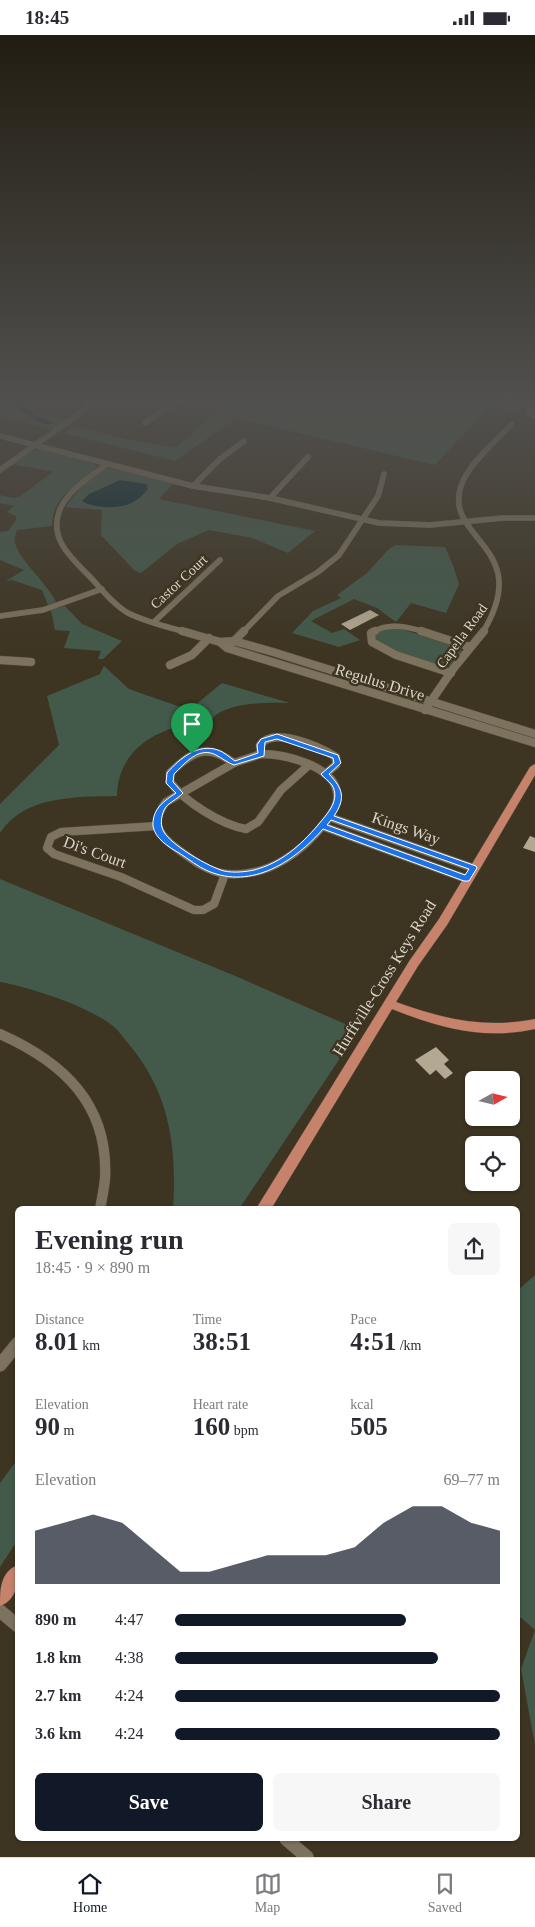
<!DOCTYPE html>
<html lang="en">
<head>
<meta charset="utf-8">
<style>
	:root { --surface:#fff; --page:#f7f7f7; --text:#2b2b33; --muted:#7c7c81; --line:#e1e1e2; --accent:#111827 }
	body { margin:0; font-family:"Times New Roman",serif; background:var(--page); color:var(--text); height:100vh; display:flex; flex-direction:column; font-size:19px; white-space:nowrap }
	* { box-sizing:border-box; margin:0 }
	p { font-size:16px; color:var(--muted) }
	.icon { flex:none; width:28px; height:28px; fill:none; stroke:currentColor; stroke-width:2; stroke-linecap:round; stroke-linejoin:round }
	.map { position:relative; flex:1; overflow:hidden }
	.side { position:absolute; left:15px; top:1171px; width:505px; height:635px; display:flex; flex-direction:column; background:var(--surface); border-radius:8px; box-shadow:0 1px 4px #0004 }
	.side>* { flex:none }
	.needle { width:32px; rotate:82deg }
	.fabs { position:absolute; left:465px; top:1036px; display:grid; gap:10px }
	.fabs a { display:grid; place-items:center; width:55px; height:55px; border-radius:8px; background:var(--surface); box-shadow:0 1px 4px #0004; font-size:25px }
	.pin { position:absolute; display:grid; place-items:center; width:42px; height:42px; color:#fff; margin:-51px -21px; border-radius:50% 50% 50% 0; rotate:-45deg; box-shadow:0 0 5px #0007 }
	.pin .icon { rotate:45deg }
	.round { display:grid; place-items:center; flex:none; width:52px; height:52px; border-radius:8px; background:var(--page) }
	.summary { display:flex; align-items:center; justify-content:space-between; height:85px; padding:0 20px }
	h1 { font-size:28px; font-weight:700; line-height:38px }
	.stats { display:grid; grid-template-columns:repeat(3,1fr); gap:8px; height:85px; padding:5px 20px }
	.stats div { display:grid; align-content:center }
	.stats b { font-size:25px; font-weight:700 }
	.stats small { font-size:14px; font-weight:400 }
	.stats p { font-size:14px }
	.chart { height:140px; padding:10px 20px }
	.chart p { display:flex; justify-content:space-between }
	.chart svg { width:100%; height:90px; margin-top:5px; fill:var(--accent); opacity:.7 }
	.primary-button { display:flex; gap:10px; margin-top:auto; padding:10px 20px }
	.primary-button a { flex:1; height:58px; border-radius:8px; background:var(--accent); color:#fff; font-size:20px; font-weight:700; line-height:58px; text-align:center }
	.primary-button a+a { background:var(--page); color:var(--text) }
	ul { padding:0 20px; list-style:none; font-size:16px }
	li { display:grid; grid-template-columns:80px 60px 1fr; align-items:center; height:38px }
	li i { height:12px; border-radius:6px; background:var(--accent) }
	.status { display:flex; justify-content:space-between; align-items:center; height:35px; padding:0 25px; background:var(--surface); direction:ltr }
	.status svg { height:14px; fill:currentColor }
	.tabs { display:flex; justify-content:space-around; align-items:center; height:70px; border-top:1px solid var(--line); background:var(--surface); font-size:14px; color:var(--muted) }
	.tabs a { display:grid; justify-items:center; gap:2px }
	.tabs .on { color:var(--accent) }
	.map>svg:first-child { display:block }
</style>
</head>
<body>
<div class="status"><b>18:45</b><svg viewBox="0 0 49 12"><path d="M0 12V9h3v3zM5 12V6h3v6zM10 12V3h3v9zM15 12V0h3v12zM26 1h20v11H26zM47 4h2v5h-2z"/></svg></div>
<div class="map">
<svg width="535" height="1822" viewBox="0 0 535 1822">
	<rect width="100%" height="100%" fill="#3d3421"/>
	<g fill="#435949">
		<path d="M0 363H25L37 378 66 385 53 395 0 381Z"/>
		<path d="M233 363H344L375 370 384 363H535V368L515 374 488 373 435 430 236 383 175 426 65 398 73 391 130 405 176 413Z"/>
		<path d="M39 414 92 428 97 431C79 450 52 460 52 491L17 495C16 498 14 503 15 507 17 523 48 549 56 567L48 570 42 555 12 545 6 546 24 535 0 525V497L8 496 16 485V481L7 477 14 471 0 468V460L14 463 19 462 53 437 13 429 33 416Z"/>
		<path d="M111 432 174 448 159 464 315 496 288 518 252 503 209 495 177 509 141 538 134 535 101 500 102 475 66 472C73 459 96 436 111 432Z"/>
		<path d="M395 510 445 512 453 530 459 549 446 578 411 568 396 587 377 573 354 564 311 586 332 598 344 594 360 605 339 612 292 598 313 576 341 563 337 560 367 538 388 515Z"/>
		<path d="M65 571 82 589 122 606 103 624H98L101 616 64 613 70 596 55 595 51 575Z"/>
		<path d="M382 594H401L457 611 462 616 451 631C433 636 394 615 377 607L376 604V598Z"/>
		<path d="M104 631 129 654 189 675 222 648 290 668C271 667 221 667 211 686 166 689 118 709 117 761 76 762 25 760 0 798V769L59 710 47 661 100 639Z"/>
		<path d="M0 844 233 940 359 995 239 1174H173C177 1113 170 1060 131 1012 125 1005 120 997 113 991 88 971 32 953 0 947Z"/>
		<path d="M535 1240V1710L521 1634 535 1595 518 1580V1255Z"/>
		<path d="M17 1425V1506L0 1532V1448Z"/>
	</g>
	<g fill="#052831">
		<path d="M0 363H17L33 378 53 388C41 394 25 377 15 371 11 368 5 368 0 366Z"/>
		<path d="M508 363H535V365C522 368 510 373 497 372Z"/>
		<path d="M120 445 146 449 148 454C143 460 137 466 129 469 118 474 92 473 82 466L89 459Z"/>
	</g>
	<g fill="#b3a891">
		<path d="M370 575 379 580 350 595 341 589Z"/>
		<path d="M530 801 535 803V817L523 813Z"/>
		<path d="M436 1012 449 1025 444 1029 453 1038 445 1044 436 1035 430 1040 415 1025Z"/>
	</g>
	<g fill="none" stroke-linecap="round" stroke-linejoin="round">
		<defs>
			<g id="minor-far3">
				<path d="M535 374 529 375V378L535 381"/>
				<path d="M145 388 180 363"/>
				<path d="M0 401 193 451 270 463 379 488 430 490 503 483H535"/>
				<path d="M107 429C90 442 66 456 59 477 49 506 74 525 92 544 103 556 114 570 128 578 146 587 167 592 186 597"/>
				<path d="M0 435 83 376 87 370 85 363"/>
				<path d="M193 451 220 424 244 406"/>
				<path d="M270 463 308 422"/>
				<path d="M0 581 43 575 102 554"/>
				<path d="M155 586 220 525"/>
				<path d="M243 597 278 561 318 537 339 520 378 461 384 439"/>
				<path d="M373 597C389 587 408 592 425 597"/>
				<path d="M483 597C535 511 443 505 461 451 468 429 496 406 512 389"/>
			</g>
			<g id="minor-far2">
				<path d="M182 596 220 607 234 606 273 617 535 699"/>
				<path d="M375 596 371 598 372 607 396 620 451 638"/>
				<path d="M421 596 470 612"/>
				<path d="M220 607 227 613 535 708"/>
				<path d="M231 609 244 596"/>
				<path d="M0 625 31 627"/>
				<path d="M170 630 192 620 209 603"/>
				<path d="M425 675 453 634 484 596"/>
				<path d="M261 719C283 719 334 730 337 758 339 768 333 777 327 785 303 817 269 842 228 839 207 838 187 821 171 809 155 795 153 784 166 767L234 728Z"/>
				<path d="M261 719 260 710C274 691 320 712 336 722V730L325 739"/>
				<path d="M234 728C206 708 193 716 170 738V747C185 767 222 790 246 794L258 787 281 755 309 730"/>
				<path d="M329 782 473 833"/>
				<path d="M157 791 61 797 51 802 47 813 54 819 121 842 194 875H203L214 869 225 839"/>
				<path d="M322 791 467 844"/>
			</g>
			<path id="minor-far1" d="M0 999C63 1027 109 1069 105 1144 104 1154 102 1164 100 1174"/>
			<g id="minor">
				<path d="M0 1330 18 1308"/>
				<path d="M0 1576 18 1591"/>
				<path d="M286 1804 307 1822"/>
			</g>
			<g id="major">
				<path d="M535 729V740L447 890 418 931 396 967C442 984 486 994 535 984V994C483 1005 440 993 392 974L271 1174H256L410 925 439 884 530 732Z"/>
				<path d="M18 1530C18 1546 18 1564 0 1571 0 1555 0 1537 18 1530Z"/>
			</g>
		</defs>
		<use href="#minor-far3" stroke="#57503f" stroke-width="6"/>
		<use href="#minor-far2" stroke="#57503f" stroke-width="9"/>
		<use href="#minor-far1" stroke="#57503f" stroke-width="11"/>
		<use href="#minor" stroke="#57503f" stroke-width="14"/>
		<use href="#major" stroke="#57503f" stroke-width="1"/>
		<use href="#minor-far3" stroke="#7d725d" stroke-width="5.5"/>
		<use href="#minor-far2" stroke="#7d725d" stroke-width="8"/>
		<use href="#minor-far1" stroke="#7d725d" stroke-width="10"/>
		<use href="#minor" stroke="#7d725d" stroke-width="13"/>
		<use href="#major" fill="#c6826b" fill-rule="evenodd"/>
	</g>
	<linearGradient id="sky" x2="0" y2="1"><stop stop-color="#221d12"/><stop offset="0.59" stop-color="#51504e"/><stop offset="1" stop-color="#51504e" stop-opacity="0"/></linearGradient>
	<rect width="535" height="618" fill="url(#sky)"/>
	<path fill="#1a73e8" stroke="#fff" fill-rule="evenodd" d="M277 699 338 720 341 728 329 739C343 754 346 763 334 781L476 831 477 833 469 846H464L323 794C295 826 252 855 208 836 198 832 189 824 179 818 169 812 155 804 153 791 152 774 164 766 176 758L166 748 167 738C179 724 198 708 218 715 224 717 229 722 235 726L258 718 257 710 261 704ZM277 704 333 723 334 728 321 739C324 743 329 746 332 750 341 765 327 779 318 790 300 811 281 828 254 835 245 837 233 838 224 836 209 832 171 810 164 797 160 791 161 782 164 775 167 768 178 764 183 758L173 747 174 739C185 728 199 711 216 720 222 723 228 728 234 730L264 721 265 707ZM331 785 469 834 465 840 327 790Z"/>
	<g text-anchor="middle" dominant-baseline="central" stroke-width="5" stroke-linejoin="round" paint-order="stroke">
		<g font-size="14" fill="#dbd5ca" stroke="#3d3421">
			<text transform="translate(179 547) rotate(-43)">Castor Court</text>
			<text transform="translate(462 601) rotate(-54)">Capella Road</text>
		</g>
		<g font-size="16" fill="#dbd5ca" stroke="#3d3421">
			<text transform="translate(380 647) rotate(17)">Regulus Drive</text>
			<text transform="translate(406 793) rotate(19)">Kings Way</text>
			<text transform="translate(95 817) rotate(20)">Di's Court</text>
			<text transform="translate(384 943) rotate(-58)">Hurffville-Cross Keys Road</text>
		</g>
	</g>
</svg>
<div class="fabs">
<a><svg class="needle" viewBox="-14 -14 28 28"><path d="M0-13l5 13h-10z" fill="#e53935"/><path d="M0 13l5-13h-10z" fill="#7c7c81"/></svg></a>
<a><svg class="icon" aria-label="locate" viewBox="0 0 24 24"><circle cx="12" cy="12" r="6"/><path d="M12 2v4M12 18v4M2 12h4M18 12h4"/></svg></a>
</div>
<div class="pin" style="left:192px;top:719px;background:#1e9e55"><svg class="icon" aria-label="arrive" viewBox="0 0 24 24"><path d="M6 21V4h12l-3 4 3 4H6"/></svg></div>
<section class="side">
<div class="summary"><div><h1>Evening run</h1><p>18:45 · 9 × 890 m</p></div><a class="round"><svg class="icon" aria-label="share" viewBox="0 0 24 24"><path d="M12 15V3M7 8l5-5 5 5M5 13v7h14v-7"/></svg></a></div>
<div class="stats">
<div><p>Distance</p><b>8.01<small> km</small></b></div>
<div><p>Time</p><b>38:51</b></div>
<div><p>Pace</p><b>4:51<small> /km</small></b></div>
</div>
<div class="stats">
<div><p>Elevation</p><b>90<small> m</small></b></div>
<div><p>Heart rate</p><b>160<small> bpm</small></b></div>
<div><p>kcal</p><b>505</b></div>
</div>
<div class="chart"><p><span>Elevation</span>69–77 m</p>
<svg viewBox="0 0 160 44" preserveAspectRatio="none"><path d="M0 44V18L10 14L20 10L30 14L40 26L50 38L60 38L70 34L80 30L90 30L100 30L110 26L120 14L130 6L140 6L150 14L160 18V44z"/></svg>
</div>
<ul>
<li><b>890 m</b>4:47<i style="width:71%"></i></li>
<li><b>1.8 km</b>4:38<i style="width:81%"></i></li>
<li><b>2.7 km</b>4:24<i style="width:100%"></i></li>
<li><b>3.6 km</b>4:24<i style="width:100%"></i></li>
</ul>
<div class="primary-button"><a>Save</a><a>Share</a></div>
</section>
</div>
<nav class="tabs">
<a class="on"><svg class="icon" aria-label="home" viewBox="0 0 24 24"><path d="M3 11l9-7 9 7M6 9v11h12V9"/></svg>Home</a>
<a><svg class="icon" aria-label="map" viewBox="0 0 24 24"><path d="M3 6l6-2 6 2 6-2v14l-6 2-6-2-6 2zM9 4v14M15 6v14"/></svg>Map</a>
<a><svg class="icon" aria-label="saved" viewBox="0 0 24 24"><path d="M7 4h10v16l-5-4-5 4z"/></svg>Saved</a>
</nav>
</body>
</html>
